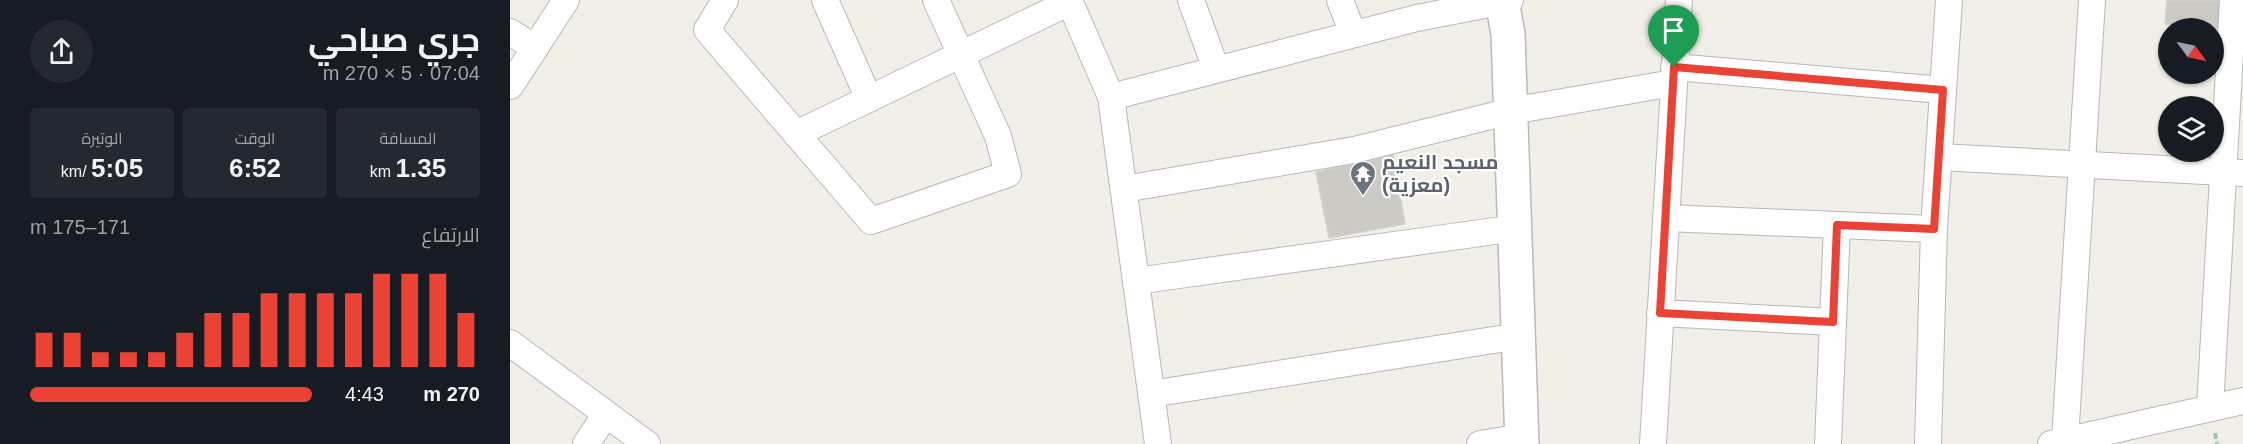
<!DOCTYPE html>
<html lang="ar">
<head>
<meta charset="utf-8">
<style>
	:root { --surface:#171b24; --page:#242831; --text:#f1f3f6; --muted:#9ea1a6; --accent:#ea4335 }
	body { margin:0; font-family:Helvetica,Cairo,sans-serif; background:var(--page); color:var(--text); direction:rtl; height:100vh; display:flex; flex-direction:column; font-size:22px; white-space:nowrap }
	* { box-sizing:border-box; margin:0 }
	p { font-size:20px; color:var(--muted) }
	.icon { flex:none; width:33px; height:33px; fill:none; stroke:currentColor; stroke-width:2; stroke-linecap:round; stroke-linejoin:round }
	.map { position:relative; flex:1; overflow:hidden; direction:ltr }
	.drawer { display:flex; flex-direction:column; background:var(--surface); width:510px }
	.drawer>* { flex:none }
	.needle { width:39px; rotate:123deg }
	.buttons { position:absolute; left:1648px; top:18px; display:grid; gap:12px }
	.buttons a { display:grid; place-items:center; width:66px; height:66px; border-radius:50%; background:var(--surface); box-shadow:0 2px 4px #0004; font-size:30px }
	.pin { position:absolute; display:grid; place-items:center; width:51px; height:51px; color:#fff; margin:-62px -26px; border-radius:50% 50% 50% 0; rotate:-45deg; box-shadow:0 0 6px #0007 }
	.pin .icon { rotate:45deg }
	.round { display:grid; place-items:center; flex:none; width:63px; height:63px; border-radius:32px; background:var(--page) }
	.headline { display:flex; align-items:center; justify-content:space-between; height:102px; padding:0 30px }
	h1 { font-size:33px; font-weight:700; line-height:45px }
	.stats { display:grid; grid-template-columns:repeat(3,1fr); gap:9px; height:102px; padding:6px 30px }
	.stats div { display:grid; align-content:center; border-radius:6px; background:var(--page); text-align:center }
	.stats b { font-size:26px; font-weight:700 }
	.stats small { font-size:16px; font-weight:400 }
	.stats p { font-size:16px }
	.chart { height:168px; padding:12px 30px }
	.chart p { display:flex; justify-content:space-between }
	.chart svg { width:100%; height:108px; margin-top:6px; stroke:var(--accent); stroke-width:6 }
	ul { padding:0 30px; list-style:none; font-size:20px }
	li { display:grid; grid-template-columns:96px 72px 1fr; align-items:center; height:45px }
	li i { height:15px; border-radius:8px; background:var(--accent) }
	main { display:flex; flex:1; min-height:0 }
	.map>svg:first-child { display:block }
</style>
</head>
<body>
<main>
<div class="map">
<svg width="1733" height="444" viewBox="0 0 1733 444">
	<rect width="100%" height="100%" fill="#f1efe8"/>
	<g fill="#cccac5" stroke="#d6d1c6" stroke-width="1.5">
		<path d="M1657 0H1715L1713 30 1655 24Z"/>
		<path d="M883 155 895 224 819 238 806 172Z"/>
	</g>
	<g fill="none" stroke-linecap="round" stroke-linejoin="round">
		<defs>
			<g id="street">
				<path d="M215 0 197 30 361 221 498 174 488 136 426 0"/>
				<path d="M315 0 359 99"/>
				<path d="M559 0 601 97 648 444"/>
				<path d="M681 0 706 69"/>
				<path d="M830 0 843 34"/>
				<path d="M0 32 25 48 56 0"/>
				<path d="M1164 67 1433 90"/>
				<path d="M0 86 25 48"/>
				<path d="M601 97 907 18 1000 0"/>
				<path d="M286 134 560 2"/>
				<path d="M1429 157 1733 173"/>
				<path d="M614 189 844 150 1001 111 1163 83"/>
				<path d="M1156 218 1424 229"/>
				<path d="M626 281 1006 228"/>
				<path d="M1150 313 1323 322"/>
				<path d="M0 343 137 444"/>
				<path d="M641 394 1009 336"/>
				<path d="M1700 408 1723 0"/>
				<path d="M1555 440 1582 0"/>
				<path d="M76 444 96 414"/>
				<path d="M970 444 1012 437"/>
				<path d="M1143 444 1169 0"/>
				<path d="M1318 444 1327 225"/>
				<path d="M1418 444 1424 229 1439 0"/>
				<path d="M1541 444 1733 401"/>
			</g>
			<path id="secondary" d="M992 0 998 34 1012 444"/>
		</defs>
		<use href="#street" stroke="#b5b8bc" stroke-width="28"/>
		<use href="#secondary" stroke="#b6babf" stroke-width="36"/>
		<path stroke="#9cc7a9" stroke-width="4" stroke-dasharray="6 3" stroke-linecap="butt" d="M1705 433 1707 444"/>
		<use href="#street" stroke="#fff" stroke-width="26"/>
		<use href="#secondary" stroke="#fff" stroke-width="33"/>
	</g>
	<g fill="none" stroke-linecap="round" stroke-linejoin="round">
		<defs>
			<path id="route" d="M1164 67 1433 90 1424 229 1327 225 1323 322 1150 313Z"/>
		</defs>
		<use href="#route" stroke="#fff" stroke-width="12"/>
		<use href="#route" stroke="#ea4335" stroke-width="8"/>
	</g>
	<defs>
		<symbol id="temple-pin" viewBox="-11 -11 22 30"><path d="M0 17L-7.5 6A9.5 9.5 0 1 1 7.5 6Z" fill="#6b7280" stroke="#fff"/><path d="M0-6L5-2H3V0L6.5 2.5H4V6H1.5V3h-3V6H-4V2.5H-6.5L-3 0V-2H-5Z" fill="#fff"/></symbol>
	</defs>
	<g fill-rule="evenodd">
		<use href="#temple-pin" x="838" y="159" width="30" height="40"/>
	</g>
	<g text-anchor="middle" dominant-baseline="central" stroke-width="4.5" stroke-linejoin="round" paint-order="stroke">
		<g font-size="20" font-weight="bold" fill="#5b616d" stroke="#fff" text-anchor="start">
			<text x="872" y="162">مسجد النعيم<tspan x="872" dy="23">(معزية)</tspan></text>
		</g>
	</g>
</svg>
<div class="buttons">
<a><svg class="needle" viewBox="-14 -14 28 28"><path d="M0-13l5 13h-10z" fill="#e53935"/><path d="M0 13l5-13h-10z" fill="#9ea1a6"/></svg></a>
<a><svg class="icon" aria-label="layers" viewBox="0 0 24 24"><path d="M12 4l9 5-9 5-9-5zM3 14l9 5 9-5"/></svg></a>
</div>
<div class="pin" style="left:1164px;top:67px;background:#1e9e55"><svg class="icon" aria-label="arrive" viewBox="0 0 24 24"><path d="M6 21V4h12l-3 4 3 4H6"/></svg></div>
</div>
<section class="drawer">
<div class="headline"><div><h1>جري صباحي</h1><p>07:04 · 5 × 270 m</p></div><a class="round"><svg class="icon" aria-label="share" viewBox="0 0 24 24"><path d="M12 15V3M7 8l5-5 5 5M5 13v7h14v-7"/></svg></a></div>
<div class="stats">
<div><p>المسافة</p><b>1.35<small> km</small></b></div>
<div><p>الوقت</p><b>6:52</b></div>
<div><p>الوتيرة</p><b>5:05<small> /km</small></b></div>
</div>
<div class="chart"><p><span>الارتفاع</span>171–175 m</p>
<svg viewBox="0 0 160 44" preserveAspectRatio="none"><path d="M5 44V30M15 44V30M25 44V38M35 44V38M45 44V38M55 44V30M65 44V22M75 44V22M85 44V14M95 44V14M105 44V14M115 44V14M125 44V6M135 44V6M145 44V6M155 44V22"/></svg>
</div>
<ul>
<li><b>270 m</b>4:43<i style="width:100%"></i></li>
</ul>
</section>
</main>
</body>
</html>
